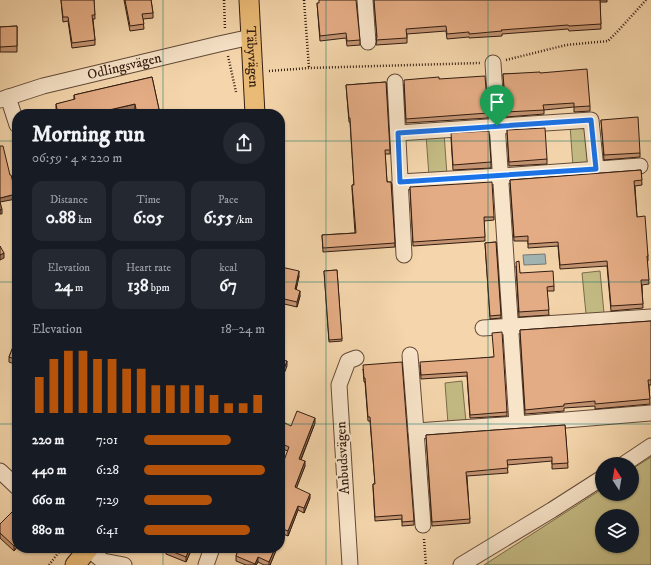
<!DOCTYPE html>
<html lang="en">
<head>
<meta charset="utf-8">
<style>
	:root { --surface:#171b24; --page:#242831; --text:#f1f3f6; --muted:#9ea1a6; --accent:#b45309 }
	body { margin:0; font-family:"IM FELL DW Pica",serif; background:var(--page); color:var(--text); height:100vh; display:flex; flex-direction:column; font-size:15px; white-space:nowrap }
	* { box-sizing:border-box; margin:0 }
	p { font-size:13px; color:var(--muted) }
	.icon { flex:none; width:22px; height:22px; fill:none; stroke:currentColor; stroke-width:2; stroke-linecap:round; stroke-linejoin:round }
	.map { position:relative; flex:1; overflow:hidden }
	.side { position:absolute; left:12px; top:109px; width:273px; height:444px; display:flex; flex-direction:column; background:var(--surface); border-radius:16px; box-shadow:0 1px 3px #0004 }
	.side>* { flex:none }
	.needle { width:26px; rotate:349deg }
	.buttons { position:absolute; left:595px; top:457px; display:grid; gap:8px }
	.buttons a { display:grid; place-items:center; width:44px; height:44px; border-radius:50%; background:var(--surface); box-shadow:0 1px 3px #0004; font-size:20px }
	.pin { position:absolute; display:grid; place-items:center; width:34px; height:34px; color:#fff; margin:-41px -17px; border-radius:50% 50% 50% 0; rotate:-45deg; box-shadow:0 0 4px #0007 }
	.pin .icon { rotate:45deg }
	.round { display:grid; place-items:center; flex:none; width:42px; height:42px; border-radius:21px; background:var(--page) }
	.summary { display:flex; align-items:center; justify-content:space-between; height:68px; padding:0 20px }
	h1 { font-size:22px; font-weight:700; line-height:30px }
	.figures { display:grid; grid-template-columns:repeat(3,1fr); gap:6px; height:68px; padding:4px 20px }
	.figures div { display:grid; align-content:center; border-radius:10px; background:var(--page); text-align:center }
	.figures b { font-size:17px; font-weight:700 }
	.figures small { font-size:11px; font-weight:400 }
	.figures p { font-size:11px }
	.chart { height:112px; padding:8px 20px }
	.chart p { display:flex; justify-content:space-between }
	.chart svg { width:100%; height:72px; margin-top:4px; stroke:var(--accent); stroke-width:6 }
	ul { padding:0 20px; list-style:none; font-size:13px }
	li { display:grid; grid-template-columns:64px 48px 1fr; align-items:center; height:30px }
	li i { height:10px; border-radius:5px; background:var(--accent) }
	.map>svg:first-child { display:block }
</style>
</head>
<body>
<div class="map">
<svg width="651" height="565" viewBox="0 0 651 565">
	<rect width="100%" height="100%" fill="#f5d6ac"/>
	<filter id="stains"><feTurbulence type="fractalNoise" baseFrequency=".005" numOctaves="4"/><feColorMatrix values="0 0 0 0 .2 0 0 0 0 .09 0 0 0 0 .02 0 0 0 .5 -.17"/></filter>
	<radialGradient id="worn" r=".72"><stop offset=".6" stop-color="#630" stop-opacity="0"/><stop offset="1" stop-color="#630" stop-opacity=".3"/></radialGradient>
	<g fill="#c4bb84" stroke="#7b6c4a" fill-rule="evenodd">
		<path d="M588 124 591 165 573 167 570 125Z"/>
		<path d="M444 133 447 175 429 176 426 135Z"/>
		<path d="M600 271 604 313 586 314 582 273Z"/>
		<path d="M462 381 466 422 448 424 445 383Z"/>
		<path d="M651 457V565H484L602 489V494H632V469ZM602 516H632V546H602Z"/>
	</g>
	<path fill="#a1b6b5" stroke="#757873" d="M545 254 546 264 524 265 523 255Z"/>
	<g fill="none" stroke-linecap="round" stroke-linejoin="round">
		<defs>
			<g id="minor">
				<path d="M365 0 368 42"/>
				<path d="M493 63 517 424 651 413"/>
				<path d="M395 82 404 255"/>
				<path d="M8 97 17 125"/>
				<path id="s1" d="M0 100 43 86 219 44 251 37"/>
				<path d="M398 133 591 120 596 169"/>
				<path d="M400 182 501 176 640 166"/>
				<path d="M483 328 651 317"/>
				<path d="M410 355 416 431"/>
				<path d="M624 464 651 446"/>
				<path d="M0 471 17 487"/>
				<path d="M423 525 416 431 517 424"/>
				<path d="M88 549 103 561 124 565"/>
				<path d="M206 565 212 548"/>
				<path d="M350 565 339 385 348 361 356 358"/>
				<path d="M461 565 552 510 602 478"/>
			</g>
			<g id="major">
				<path id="s2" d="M249 0 255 114"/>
				<path d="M75 565 89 548"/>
			</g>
		</defs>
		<use href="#minor" stroke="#634a37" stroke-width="17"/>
		<use href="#major" stroke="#321c10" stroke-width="21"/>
		<g stroke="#321c10" stroke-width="2.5" stroke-dasharray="1 2" stroke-linecap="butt">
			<path d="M224 0 225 29"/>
			<path d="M304 0 309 68"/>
			<path d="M228 56 236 92"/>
			<path d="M506 60 566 45 608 41 617 32 646 0"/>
			<path d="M269 71 309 68 480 63"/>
			<path d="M424 539 426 565"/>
			<path d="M49 565 62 548"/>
		</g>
		<use href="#minor" stroke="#f8e4c9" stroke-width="15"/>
		<use href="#major" stroke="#eabb76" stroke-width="19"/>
	</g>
	<g fill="#c49472" stroke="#321c10">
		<path d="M61 0H94L95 19H93L95 40V45L72 48 68 21 63 22Z"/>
		<path d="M124 0H151L153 13V18L143 19 144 29 130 31Z"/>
		<path d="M374 0H607V2H600L601 29 569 31 568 29 542 31 502 34V36L469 38V37L447 39 446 31 407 34V43L376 45 377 38Z"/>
		<path d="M317 3 360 40V45L347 46 346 38 320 41Z"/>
		<path d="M17 26V52H0V27Z"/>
		<path d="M540 73 590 106V111L574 112V107L544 110V114L506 117 503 74Z"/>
		<path d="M152 77 160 114H136L135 109 112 114H57L56 108V104L74 100V95Z"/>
		<path d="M439 79 488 113V118L406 123 404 84Z"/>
		<path d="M386 82 390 154H385L387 182H391L395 247 323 252 322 235 355 233 352 189V185H354L350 122H349L346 85Z"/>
		<path d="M601 120 640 153V157L604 160Z"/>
		<path d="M507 130 547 159V164L509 166Z"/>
		<path d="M451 138 491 162V168L453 170Z"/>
		<path d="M641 170 642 185 635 186 637 217 648 256V261H647L649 284 642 285 643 308 611 311 607 266 560 269 558 246 528 248V241H514L510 180Z"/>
		<path d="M410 187 494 217V220L484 221 485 241 413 246Z"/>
		<path d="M496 242 501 318 490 319 485 243Z"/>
		<path d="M516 266 520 273 554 286V291H547L549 315 519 317Z"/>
		<path d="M337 270 342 341 329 342 324 271Z"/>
		<path d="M280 274 299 276 296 290 300 296 297 307 280 303Z"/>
		<path d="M651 321V385H649L650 404 595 409V406L564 408V411L525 414 520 330Z"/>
		<path d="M17 337V365L9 362V357Z"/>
		<path d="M493 357 507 412V416L470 418 467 376 421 379 420 365Z"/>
		<path d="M363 369 414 521V525L402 526V519L375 521 373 488V484H375L370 421H368L365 382H364Z"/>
		<path d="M315 423 301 460 305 466 296 488 310 498 304 513 298 510 288 536 283 534 280 541 288 451 280 448V435L291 426Z"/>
		<path d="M17 425V435L15 433V428Z"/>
		<path d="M565 425 568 468 552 469V461L507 465 508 473 467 476 470 523 432 526 426 435Z"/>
		<path d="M17 515V547L14 551 0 538V524Z"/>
		<path d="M192 548 186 562 166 554V549Z"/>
		<path d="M239 548H277L270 565H264L258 562 256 565H246L236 561V556Z"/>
	</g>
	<g fill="#a0785c" stroke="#321c10">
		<path d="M135 104V109L112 114H109V110Z"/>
		<path d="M16 194V199L0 202V198Z"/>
		<path d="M2 209V214H0V210Z"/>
		<path d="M4 253V258L0 260V255Z"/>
		<path d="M299 271V276L295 294V289Z"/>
		<path d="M300 291V296L297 307V302Z"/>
		<path d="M287 361V366L280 384V379Z"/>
		<path d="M315 418V423L299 464V459Z"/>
		<path d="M305 461V466L295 492V487Z"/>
		<path d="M310 494V498L304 513V508Z"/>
		<path d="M298 506V510L288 536V531Z"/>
		<path d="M283 529V534L280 541V537Z"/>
		<path d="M17 542V547L14 551V546Z"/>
		<path d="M190 548H192L186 562V557Z"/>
		<path d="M275 548H277L270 565H269V562Z"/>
		<path d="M258 557V562L256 565H255Z"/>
	</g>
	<g fill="#e4ac84" stroke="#321c10">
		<path d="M61 0H94L95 15H92L95 40 72 43 68 17H63Z"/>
		<path d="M125 0H151L153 13 142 14 144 24 130 26Z"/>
		<path d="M319 0H356L360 40 347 41 346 33 320 36 317 3H319Z"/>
		<path d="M374 0H600L601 24 569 26 568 25 542 27 501 30 502 31 469 34V32L447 34 446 26 406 29 407 38 376 40 377 37Z"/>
		<path d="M17 26V46L0 47V27Z"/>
		<path d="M587 69 590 106 574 107V103L543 105 544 110 506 112 503 74 540 72V73Z"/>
		<path d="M485 76 488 113 406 119 404 80 439 77V79Z"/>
		<path d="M152 77 160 114H137L135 104 109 110 110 114H58L56 104 75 99 74 95Z"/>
		<path d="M386 82 390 150H385L387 182H391L395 243 323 248 322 235 356 233 352 185H354L350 118H349L346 85Z"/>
		<path d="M638 117 640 153 604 155 601 120Z"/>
		<path d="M545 128 547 159 509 162 507 130Z"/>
		<path d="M489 131 491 162 453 165 451 133Z"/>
		<path d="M0 146H3L10 175H11L16 194 0 198Z"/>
		<path d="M641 170 642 180 634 181 637 217 645 216 648 256H647L649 280H641L643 304 611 306 607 261 560 265 558 242 528 244V236L514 237 510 180Z"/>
		<path d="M492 182 494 217H484L485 237 413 242 410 187Z"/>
		<path d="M0 202 2 209 0 210Z"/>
		<path d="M496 242 501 315 490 316 485 243Z"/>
		<path d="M0 246 4 253 0 255Z"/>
		<path d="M519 261 520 273 553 271 554 286 547 287 549 310 519 312 516 262Z"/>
		<path d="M281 267 299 271 295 289 300 291 297 302 280 298V274Z"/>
		<path d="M337 270 342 339 329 340 324 271Z"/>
		<path d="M651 321V380H648L650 399 595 404V401L564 404V406L525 410 520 330Z"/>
		<path d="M502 332 507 412 470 415 467 372 421 375 420 362 494 357 492 333Z"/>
		<path d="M17 337V360L9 357Z"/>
		<path d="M280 359 287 361 280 379Z"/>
		<path d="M402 362 414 521 402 522V515L375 517 373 484H375L370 417H368L365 378H364L363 365Z"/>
		<path d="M297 411 315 418 299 459 305 461 295 487 310 494 304 508 298 506 288 531 283 529 280 537V471L289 447 280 443V435L285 423 291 426Z"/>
		<path d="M565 425 568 463 552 464V457L507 460 508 468 466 472 470 519 432 522 426 435Z"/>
		<path d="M13 511 17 515V542L14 546 0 533V524Z"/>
		<path d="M166 548H190L186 557 166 549Z"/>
		<path d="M239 548H275L269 562 258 557 255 564 236 556Z"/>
	</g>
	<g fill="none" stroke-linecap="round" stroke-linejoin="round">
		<defs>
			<path id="route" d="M591 120 596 169 400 182 398 133Z"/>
		</defs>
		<use href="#route" stroke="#fff" stroke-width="8"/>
		<use href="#route" stroke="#1a73e8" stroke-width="5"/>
	</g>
	<path fill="none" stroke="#0f766e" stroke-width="1" stroke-opacity="0.55" d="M163 0V114M326 0V565M488 0V565M0 141H17M280 141H651M0 282H17M280 282H651M0 424H17M280 424H651M163 548V565"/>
	<g text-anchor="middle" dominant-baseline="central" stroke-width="4" stroke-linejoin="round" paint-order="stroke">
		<g font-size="14" fill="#321c10" stroke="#f8e4c9">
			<text stroke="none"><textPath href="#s2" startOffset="57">Täbyvägen</textPath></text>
			<text stroke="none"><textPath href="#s1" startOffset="129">Odlingsvägen</textPath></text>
			<text transform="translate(343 458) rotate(-93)">Anbudsvägen</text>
		</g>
	</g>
	<rect width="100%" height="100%" filter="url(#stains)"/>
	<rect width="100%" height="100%" fill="url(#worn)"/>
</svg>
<div class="buttons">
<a><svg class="needle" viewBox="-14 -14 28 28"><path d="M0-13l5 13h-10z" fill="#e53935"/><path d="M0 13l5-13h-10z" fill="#9ea1a6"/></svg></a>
<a><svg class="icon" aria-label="layers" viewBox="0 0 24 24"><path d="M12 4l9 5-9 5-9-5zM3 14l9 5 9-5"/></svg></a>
</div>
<div class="pin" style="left:497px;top:126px;background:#1e9e55"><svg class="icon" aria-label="arrive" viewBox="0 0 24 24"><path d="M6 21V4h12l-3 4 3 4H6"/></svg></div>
<section class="side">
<div class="summary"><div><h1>Morning run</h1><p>06:59 · 4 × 220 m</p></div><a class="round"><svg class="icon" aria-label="share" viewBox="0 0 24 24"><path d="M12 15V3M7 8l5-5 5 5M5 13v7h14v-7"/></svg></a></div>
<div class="figures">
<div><p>Distance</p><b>0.88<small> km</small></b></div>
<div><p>Time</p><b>6:05</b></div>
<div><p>Pace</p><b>6:55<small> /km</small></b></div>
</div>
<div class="figures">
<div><p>Elevation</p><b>24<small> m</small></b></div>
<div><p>Heart rate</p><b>138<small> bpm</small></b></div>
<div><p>kcal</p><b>67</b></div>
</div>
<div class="chart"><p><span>Elevation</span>18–24 m</p>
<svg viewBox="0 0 160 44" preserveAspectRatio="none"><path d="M5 44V22M15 44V11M25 44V6M35 44V6M45 44V11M55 44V11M65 44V17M75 44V17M85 44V27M95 44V27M105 44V27M115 44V27M125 44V33M135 44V38M145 44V38M155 44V33"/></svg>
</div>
<ul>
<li><b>220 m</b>7:01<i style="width:72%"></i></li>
<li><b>440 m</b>6:28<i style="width:100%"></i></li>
<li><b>660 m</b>7:29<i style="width:56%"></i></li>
<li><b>880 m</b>6:41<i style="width:88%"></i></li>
</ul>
</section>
</div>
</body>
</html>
